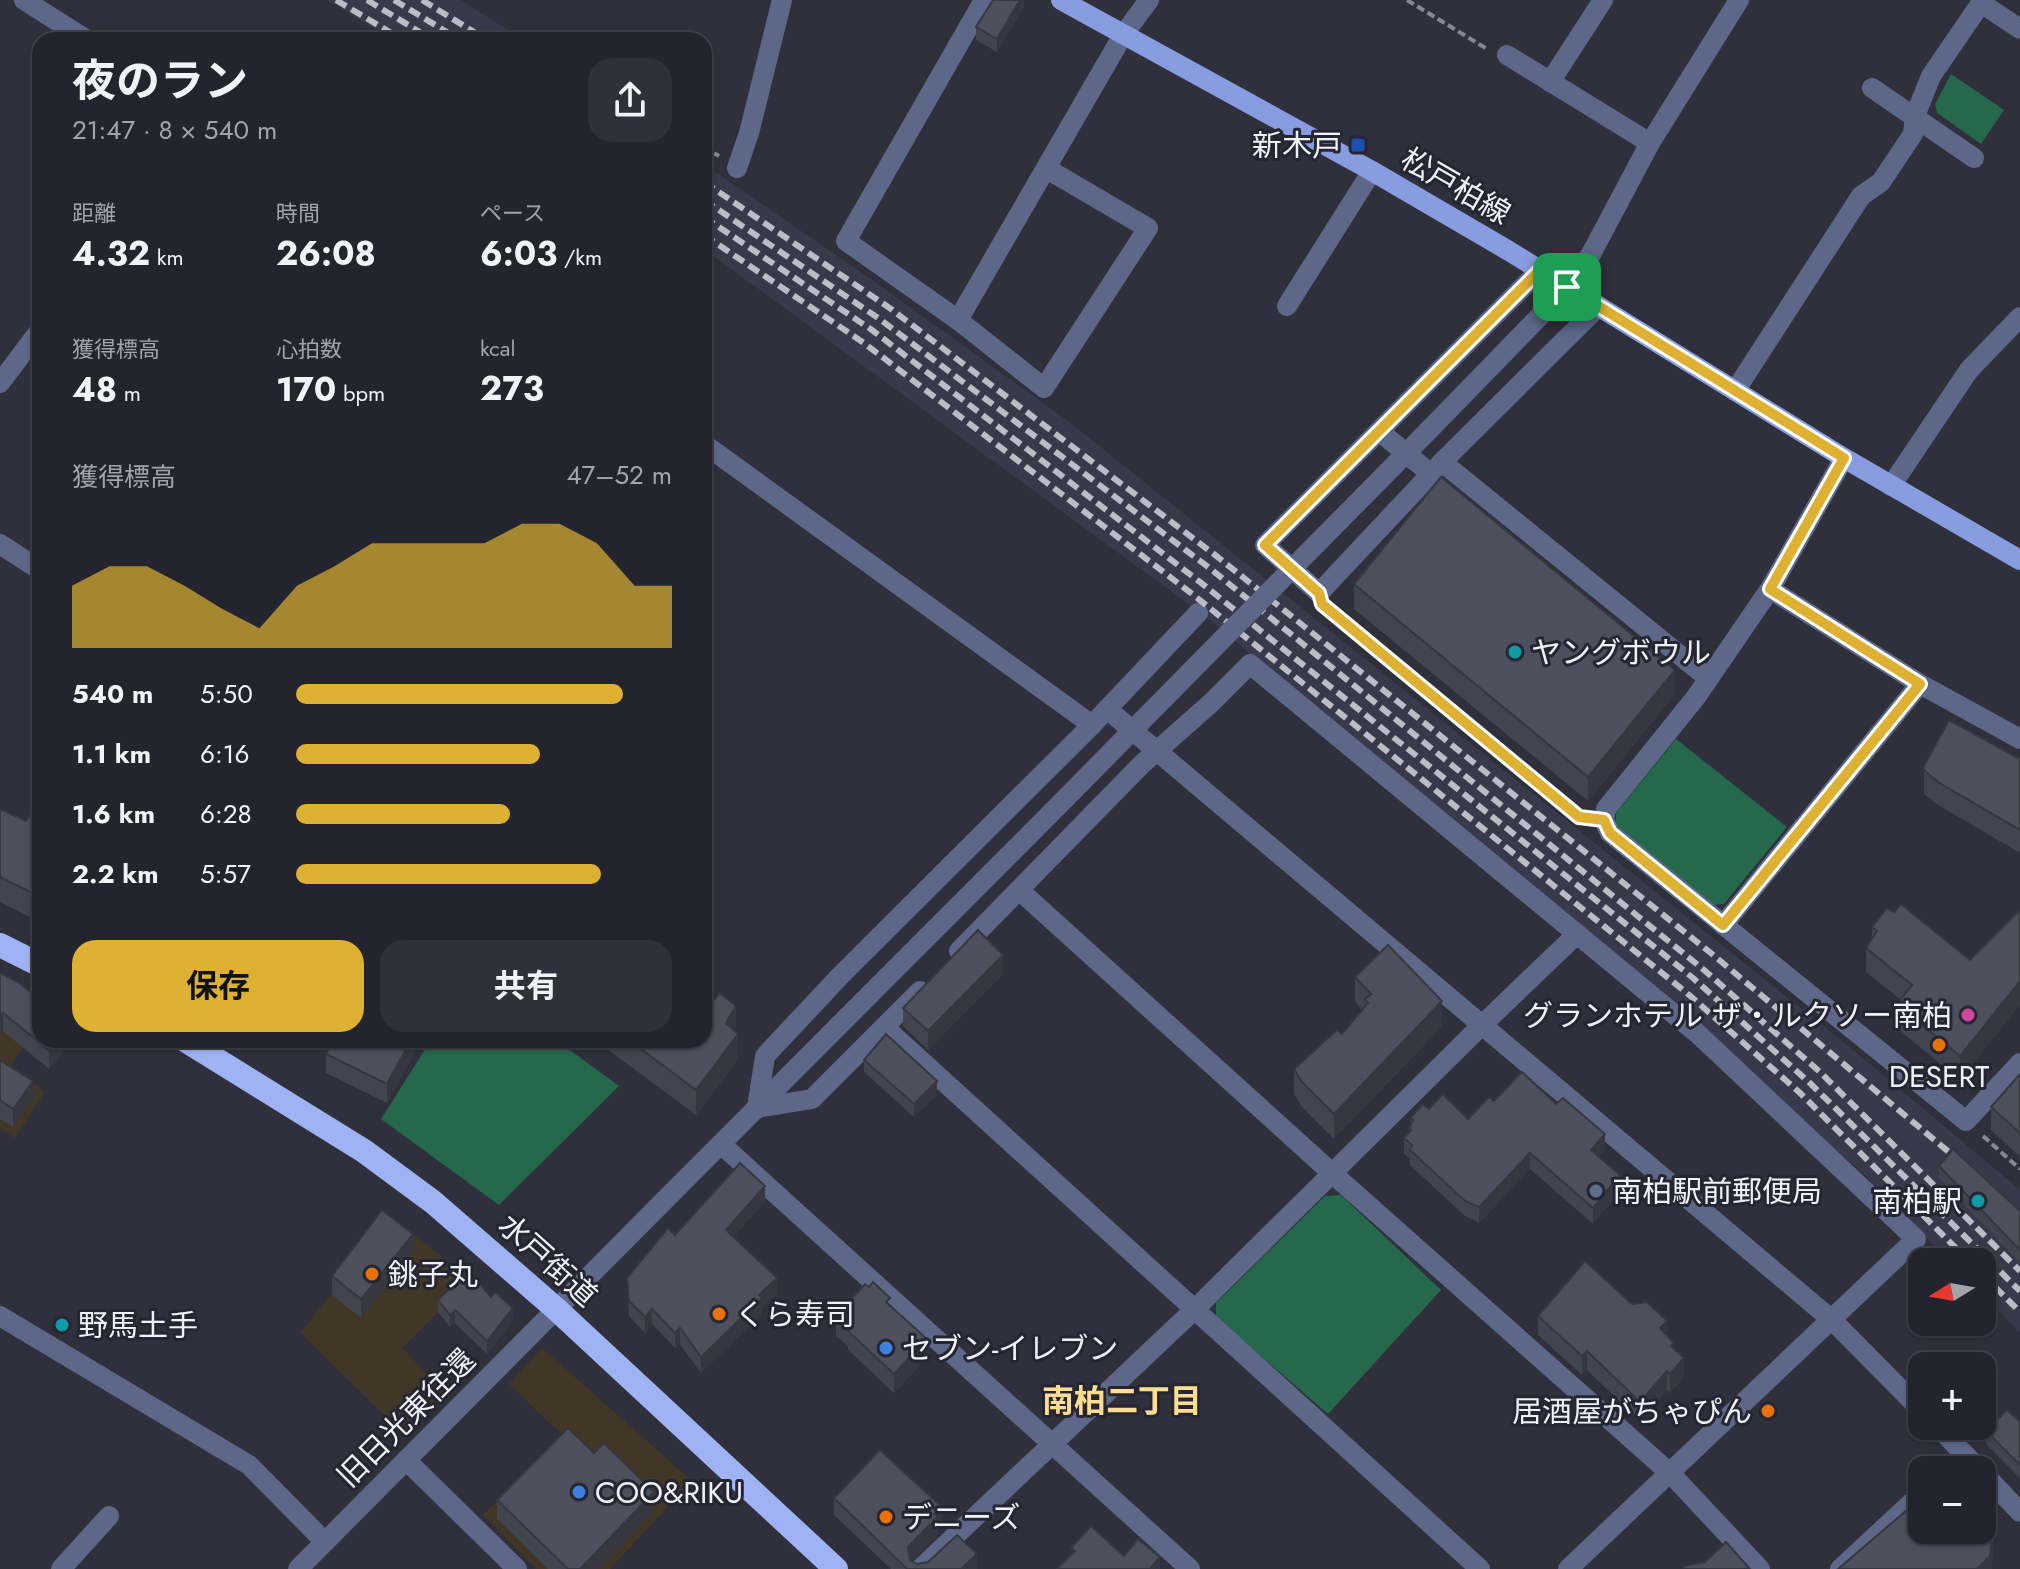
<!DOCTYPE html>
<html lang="ja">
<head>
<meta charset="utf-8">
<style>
	:root { --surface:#23242d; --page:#2f3039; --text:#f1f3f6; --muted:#a3a4aa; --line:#404149; --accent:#deb133 }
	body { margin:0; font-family:Jost,"Noto Sans JP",sans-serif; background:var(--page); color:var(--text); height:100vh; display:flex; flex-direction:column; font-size:30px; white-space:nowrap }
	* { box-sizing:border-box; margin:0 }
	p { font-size:26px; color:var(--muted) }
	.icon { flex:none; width:44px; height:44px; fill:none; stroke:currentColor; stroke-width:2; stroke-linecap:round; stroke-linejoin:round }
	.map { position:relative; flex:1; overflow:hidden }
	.side { position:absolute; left:32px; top:32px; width:680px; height:1016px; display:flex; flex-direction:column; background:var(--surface); border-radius:24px; box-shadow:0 2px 6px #0004,0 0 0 2px var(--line) }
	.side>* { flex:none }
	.needle { width:52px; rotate:259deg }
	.tools { position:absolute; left:1908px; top:1248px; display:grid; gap:16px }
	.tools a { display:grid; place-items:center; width:88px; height:88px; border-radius:16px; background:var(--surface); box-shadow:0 2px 6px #0004,0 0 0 2px var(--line); font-size:40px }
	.pin { position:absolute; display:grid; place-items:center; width:68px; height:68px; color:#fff; margin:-34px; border-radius:16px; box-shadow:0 4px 12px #0006 }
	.round { display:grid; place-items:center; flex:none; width:84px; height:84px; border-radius:24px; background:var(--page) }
	.headline { display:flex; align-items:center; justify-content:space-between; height:136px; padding:0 40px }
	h1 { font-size:44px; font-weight:700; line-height:60px }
	.stats { display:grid; grid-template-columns:repeat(3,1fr); gap:12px; height:136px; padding:8px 40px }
	.stats div { display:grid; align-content:center }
	.stats b { font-size:34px; font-weight:700 }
	.stats small { font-size:22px; font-weight:400 }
	.stats p { font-size:22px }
	.chart { height:224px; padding:16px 40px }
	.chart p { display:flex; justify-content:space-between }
	.chart svg { width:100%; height:144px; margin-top:8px; fill:var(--accent); opacity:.7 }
	.action { display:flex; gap:16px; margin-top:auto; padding:16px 40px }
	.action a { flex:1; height:92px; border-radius:24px; background:var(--accent); color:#111; font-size:32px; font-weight:700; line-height:92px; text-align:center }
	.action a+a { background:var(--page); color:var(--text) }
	ul { padding:0 40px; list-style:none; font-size:26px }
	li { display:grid; grid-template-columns:128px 96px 1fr; align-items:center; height:60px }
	li i { height:20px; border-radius:10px; background:var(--accent) }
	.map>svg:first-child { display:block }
</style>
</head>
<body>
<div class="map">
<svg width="2020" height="1569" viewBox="0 0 2020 1569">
	<rect width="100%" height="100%" fill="#2f303c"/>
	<g fill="#413727">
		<path d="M0 982 23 1047 11 1065 45 1092 15 1138 0 1128Z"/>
		<path d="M392 1217 470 1280 402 1348 446 1394 407 1437 300 1333Z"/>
		<path d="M542 1348 692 1481 610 1569H536L483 1515 563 1436 509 1384Z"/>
	</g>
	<g fill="#383a4c">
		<path d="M327 0H461L523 40H392Z"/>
		<path d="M704 164 875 282 1068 421 1863 1058 2020 1190V1333L1982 1294V1262H1950L1862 1172 1214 623 704 249Z"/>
	</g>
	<g fill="#25684c">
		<path d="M1951 74 2004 110 1981 144 1937 113 1935 104Z"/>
		<path d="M1676 739 1787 827 1724 904 1713 905 1616 827V813Z"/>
		<path d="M431 1040H556L619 1086 499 1205 381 1119Z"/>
		<path d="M1341 1195 1441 1290 1328 1414 1216 1317V1303L1325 1196Z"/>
	</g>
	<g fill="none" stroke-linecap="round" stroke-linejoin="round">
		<g stroke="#878892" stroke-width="4" stroke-dasharray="8 4" stroke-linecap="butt">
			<path d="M1407 0 1487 49"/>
			<path d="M704 147 719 156"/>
			<path d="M1331 611 1579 817 1583 818"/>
			<path d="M1983 1136 2020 1169"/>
		</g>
		<g stroke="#5d6889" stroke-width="20">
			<path d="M24 0 87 40"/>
			<path d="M1507 55 1650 143"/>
			<path d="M1550 82 1603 0"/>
			<path d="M1872 88 1974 158"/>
			<path d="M737 168 749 133 782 0"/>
			<path d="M1047 169 1148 228 1044 388 958 320 1123 35 1149 0"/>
			<path d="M1540 270 1265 545 1319 593 1442 462 1599 306"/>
			<path d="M1287 306 1372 171"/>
			<path d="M958 320 846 241 984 0"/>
			<path d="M0 383 40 330"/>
			<path d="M1735 391 1861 196 1881 182 1913 134 1915 116 1931 76 1981 3 2020 29"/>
			<path d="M1379 431 1431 474"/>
			<path d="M1428 431 1537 319 1567 287 1591 254 1650 143 1739 0"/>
			<path d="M704 444 1092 725"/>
			<path d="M1844 458 1770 589 1696 697 1606 809 1604 820 1610 833 1966 1121 2020 1063"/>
			<path d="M1442 462 1708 678"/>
			<path d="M1891 486 1969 370 2020 317"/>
			<path d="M0 544 40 570"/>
			<path d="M1770 589 1920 684 2020 739"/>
			<path d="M1107 709 1832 1320 1922 1411"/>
			<path d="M1019 890 1333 1174 1671 1474 1760 1569"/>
			<path d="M1723 925 1920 684"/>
			<path d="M959 951 1142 764 1211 703 1250 664 1698 1034 1916 1239 1568 1569"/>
			<path d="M920 991 812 1099 757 1108 765 1056 840 976 1092 725 1198 613"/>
			<path d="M884 1027 1480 1569"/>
			<path d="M722 1145 1190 1569"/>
			<path d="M0 1316 249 1465 325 1542"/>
			<path d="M1937 1426 1980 1470"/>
			<path d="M406 1460 517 1569"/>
			<path d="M1947 1470 1964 1454"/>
			<path d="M1982 1472 2020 1512"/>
			<path d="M61 1569 109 1516"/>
			<path d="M298 1569C548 1317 798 1066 1049 815"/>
			<path d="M920 1569 1194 1310 1482 1025 1577 934"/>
			<path d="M1840 1569 1922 1493"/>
		</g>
		<path stroke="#889de0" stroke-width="20" d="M1061 0 1372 171 1509 251 1844 458 2020 560"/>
		<g stroke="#9fb3f4" stroke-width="24">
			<path d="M0 945 40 965"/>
			<path d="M185 1040 364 1151 433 1202 555 1308 836 1569"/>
		</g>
		<g stroke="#bbbcc5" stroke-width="6" stroke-dasharray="12 6" stroke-linecap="butt">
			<path d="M336 0 403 40"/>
			<path d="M367 0 433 40"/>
			<path d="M394 0 460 40"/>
			<path d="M422 0 487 40"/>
			<path d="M704 182 891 309 1219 558 1712 954 1968 1168"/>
			<path d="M704 200 881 320 1212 570 1704 970 1820 1072 2020 1271"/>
			<path d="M704 217 872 330 1200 582 1693 978 1811 1084 2020 1291"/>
			<path d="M704 235 864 343 1191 593 1688 994 1799 1092 1970 1262"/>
			<path d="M1982 1274 2020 1312"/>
		</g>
		<path stroke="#5d6889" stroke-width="20" d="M1049 815 1428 431"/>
	</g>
	<g fill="#42444f">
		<path d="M1024 0V7L997 52 976 40V27Z"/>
		<path d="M1354 584 1675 694 1588 801 1354 609Z"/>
		<path d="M2020 759V853L1938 805 1924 794V766Z"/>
		<path d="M40 795V922L0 902V809L26 821Z"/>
		<path d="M2020 910V1004L1960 1080 1897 1028V1004L1901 1000 1866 972V948L1872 939V927L1970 960Z"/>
		<path d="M0 973 70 1040V1043L49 1069 3 1031Z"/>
		<path d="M1003 974 928 1050 903 1026V1008Z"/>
		<path d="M1355 977 1442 1026 1334 1139 1302 1107 1294 1094V1069L1342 1034 1362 1010 1355 1002Z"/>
		<path d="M736 1031 738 1059 696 1115 595 1040H704Z"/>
		<path d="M334 1040H428L425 1046 419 1045 387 1103 326 1073V1054Z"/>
		<path d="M0 1060 33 1099 13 1127 0 1119Z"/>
		<path d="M864 1060 937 1094 914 1117 864 1072Z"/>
		<path d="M2020 1074V1157L1991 1130V1107Z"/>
		<path d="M1494 1101 1605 1149 1599 1157 1620 1190 1593 1224 1530 1169 1479 1223 1465 1216 1410 1165V1158L1404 1154V1138L1409 1132 1411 1117 1429 1109 1468 1119Z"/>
		<path d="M1939 1166 2020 1211V1263L1939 1178Z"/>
		<path d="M765 1202 733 1237 777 1293 762 1307V1314L701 1373 680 1344 675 1348 652 1324 645 1333 629 1316 627 1278 675 1235Z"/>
		<path d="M413 1252 361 1318 332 1295V1276Z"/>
		<path d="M438 1300 513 1321 487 1354 455 1323 450 1327 438 1312Z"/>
		<path d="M890 1305 927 1357 894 1393 848 1350V1346L836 1336V1317Z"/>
		<path d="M1538 1316 1667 1336 1674 1349 1684 1377 1670 1393 1667 1390 1640 1421 1587 1370 1582 1375 1538 1335Z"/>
		<path d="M2020 1422V1478L1986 1444V1431Z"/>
		<path d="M834 1498 942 1524 938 1528V1534L912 1561 917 1564 928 1562 977 1569H891L834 1515Z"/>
		<path d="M497 1500 654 1511 598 1569H548L497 1519Z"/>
	</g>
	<g fill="#363740">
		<path d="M1020 0H1024V7L997 52V39Z"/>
		<path d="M1675 670V694L1588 801V777Z"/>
		<path d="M1003 955V974L928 1050V1031Z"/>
		<path d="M2020 980V1004L1960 1080V1056Z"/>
		<path d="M1442 1001V1026L1334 1139V1114Z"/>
		<path d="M736 1006V1031L726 1048V1023Z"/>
		<path d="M3 1013V1031L0 1036V1017Z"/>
		<path d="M738 1034V1059L696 1115V1090Z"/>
		<path d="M57 1040H70V1043L49 1069V1050Z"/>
		<path d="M411 1040H419V1045L387 1103V1084Z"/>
		<path d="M33 1081V1099L13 1127V1109Z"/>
		<path d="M937 1081V1094L914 1117V1104Z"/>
		<path d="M1605 1134V1149L1591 1166V1150Z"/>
		<path d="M1530 1153V1169L1479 1223V1207Z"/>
		<path d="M1620 1175V1190L1593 1224V1208Z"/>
		<path d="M765 1186V1202L726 1245V1230Z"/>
		<path d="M413 1234V1252L361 1318V1299Z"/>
		<path d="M777 1278V1293L762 1307V1314L701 1373V1357Z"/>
		<path d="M513 1308V1321L487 1354V1341Z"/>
		<path d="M652 1309V1324L645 1333V1317Z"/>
		<path d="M455 1310V1323L450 1327V1315Z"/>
		<path d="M1667 1321V1340L1660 1328Z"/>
		<path d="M680 1328V1344L675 1348V1333Z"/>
		<path d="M927 1339V1357L894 1393V1374Z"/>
		<path d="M1587 1351V1370L1582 1375V1356Z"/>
		<path d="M1684 1358V1377L1670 1393V1374Z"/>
		<path d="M1667 1371V1390L1640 1421V1402Z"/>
		<path d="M654 1492V1511L598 1569H580Z"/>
		<path d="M1995 1501V1526L1992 1569H1977Z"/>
		<path d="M942 1507V1524L938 1528V1534L908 1565V1547Z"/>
		<path d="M977 1554V1569H961Z"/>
		<path d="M1160 1557V1569H1150Z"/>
	</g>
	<g fill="#4d4f5c" stroke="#363740" stroke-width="2">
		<path d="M993 0H1020L997 39 976 27Z"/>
		<path d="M1441 477 1675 670 1588 777 1354 584Z"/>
		<path d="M1949 720 2020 759V830L1938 782 1924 770V766Z"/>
		<path d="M40 795V897L0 877V809L26 821Z"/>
		<path d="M1901 904 1970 960 2020 910V981L1960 1056 1897 1004 1912 985 1866 948 1877 931 1872 927 1887 908 1894 912Z"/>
		<path d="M978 930 1003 955 928 1031 903 1008Z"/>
		<path d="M1388 945 1442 1001 1334 1114 1302 1082 1294 1069 1337 1030 1342 1034 1368 1003 1365 999 1371 994 1355 977Z"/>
		<path d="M0 973 18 982 40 1000V1040H57L49 1050 3 1013 0 1017Z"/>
		<path d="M720 993 736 1006 726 1023 738 1034 696 1090 629 1040H704V1006L707 1008Z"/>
		<path d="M886 1034 937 1081 914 1104 864 1060Z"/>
		<path d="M334 1040H411L387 1084 326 1054Z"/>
		<path d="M0 1060 33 1081 13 1109 0 1100Z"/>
		<path d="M1522 1072 1556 1104 1563 1098 1605 1134 1591 1150 1620 1175 1593 1208 1530 1153 1479 1207 1465 1201 1410 1150 1412 1145 1404 1138 1411 1130 1409 1128 1413 1120 1411 1117 1423 1104 1429 1109 1443 1094 1468 1119 1489 1097 1494 1101Z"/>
		<path d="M2020 1074V1133L1991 1107Z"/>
		<path d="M1953 1149 2020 1211V1250L1939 1166Z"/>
		<path d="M740 1163 765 1186 726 1230 777 1278 759 1295 762 1298 701 1357 680 1328 675 1333 652 1309 645 1317 629 1301 627 1278 668 1228 675 1235Z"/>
		<path d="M382 1210 413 1234 361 1299 332 1276Z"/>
		<path d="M1585 1261 1632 1304 1647 1302 1667 1321 1660 1328 1674 1343 1671 1346 1684 1358 1670 1374 1667 1371 1640 1402 1587 1351 1582 1356 1538 1316Z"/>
		<path d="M468 1270 491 1297 495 1292 513 1308 487 1341 455 1310 450 1315 438 1300Z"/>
		<path d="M873 1282 890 1298 886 1302 927 1339 894 1374 848 1331 850 1329 836 1317 865 1284 869 1287Z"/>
		<path d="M2007 1410 2020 1422V1465L1986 1431Z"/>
		<path d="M568 1428 594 1453 604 1443 654 1492 580 1569H568L497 1500Z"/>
		<path d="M880 1450 942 1507 935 1514 938 1516 908 1547 910 1560 917 1564 928 1562 957 1535 977 1554 961 1569H907L834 1498Z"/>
		<path d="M1962 1463 1968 1470H1954Z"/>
		<path d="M1982 1486 1995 1501 1990 1556 1977 1569H1838L1922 1497V1530H1982Z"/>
		<path d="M1091 1526 1124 1556 1138 1539 1160 1557 1150 1569H1057L1075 1551 1071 1548Z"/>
		<path d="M1726 1542 1750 1569H1684L1683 1566 1705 1562Z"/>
	</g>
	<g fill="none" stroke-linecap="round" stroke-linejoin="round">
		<defs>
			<path id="route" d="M1540 270 1844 458 1770 589 1920 684 1723 925 1610 833 1604 820 1579 817 1322 604 1319 593 1265 545Z"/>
		</defs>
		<use href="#route" stroke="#fff" stroke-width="16"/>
		<use href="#route" stroke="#deb133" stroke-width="10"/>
	</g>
	<rect fill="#1a4fb4" stroke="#252632" stroke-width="3" x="1350" y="137" width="16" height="16" rx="4"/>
	<g fill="#0f9aa8" stroke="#252632" stroke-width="3">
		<circle cx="1515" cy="652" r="8"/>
		<circle cx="1978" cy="1201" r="8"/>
		<circle cx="62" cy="1325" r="8"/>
	</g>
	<circle fill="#d1479c" stroke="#252632" stroke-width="3" cx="1968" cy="1015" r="8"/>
	<g fill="#e8710a" stroke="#252632" stroke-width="3">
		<circle cx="1939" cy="1045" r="8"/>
		<circle cx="372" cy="1274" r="8"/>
		<circle cx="719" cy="1314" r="8"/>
		<circle cx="1768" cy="1411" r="8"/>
		<circle cx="886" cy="1517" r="8"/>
	</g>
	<circle fill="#5c6f8a" stroke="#252632" stroke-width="3" cx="1596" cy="1191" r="8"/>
	<g fill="#3f7fe0" stroke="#252632" stroke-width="3">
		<circle cx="886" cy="1348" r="8"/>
		<circle cx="579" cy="1492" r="8"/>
	</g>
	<g text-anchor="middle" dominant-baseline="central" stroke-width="6" stroke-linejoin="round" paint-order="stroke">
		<g font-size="30" fill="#eff0f8" stroke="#252632" text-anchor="start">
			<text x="1342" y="145" text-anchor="end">新木戸</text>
			<text x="1531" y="652">ヤングボウル</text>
			<text x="1952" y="1015" text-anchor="end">グランホテル ザ・ルクソー南柏</text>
			<text x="1939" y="1076" text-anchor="middle">DESERT</text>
			<text x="1612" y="1191">南柏駅前郵便局</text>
			<text x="1962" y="1201" text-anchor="end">南柏駅</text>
			<text x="388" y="1274">銚子丸</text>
			<text x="735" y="1314">くら寿司</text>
			<text x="78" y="1325">野馬土手</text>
			<text x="902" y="1348">セブン-イレブン</text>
			<text x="1752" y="1411" text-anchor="end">居酒屋がちゃぴん</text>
			<text x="595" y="1492">COO&amp;RIKU</text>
			<text x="902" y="1517">デニーズ</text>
		</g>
		<g font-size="30" fill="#eff0f8" stroke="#252632">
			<text transform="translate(1456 186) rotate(30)">松戸柏線</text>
			<text transform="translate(548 1260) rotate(42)">水戸街道</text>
			<text transform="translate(406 1418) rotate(-45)">旧日光東往還</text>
		</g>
		<g font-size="32" font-weight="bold" fill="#fddd92" stroke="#252632">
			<text x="1122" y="1401">南柏二丁目</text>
		</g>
	</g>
</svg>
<div class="tools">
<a><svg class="needle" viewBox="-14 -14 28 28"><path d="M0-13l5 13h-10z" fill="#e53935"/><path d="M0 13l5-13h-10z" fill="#a3a4aa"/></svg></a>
<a>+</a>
<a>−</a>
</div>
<div class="pin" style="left:1567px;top:287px;background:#1e9e55"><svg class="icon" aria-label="arrive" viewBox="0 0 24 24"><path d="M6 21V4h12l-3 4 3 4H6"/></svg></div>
<section class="side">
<div class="headline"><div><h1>夜のラン</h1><p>21:47 · 8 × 540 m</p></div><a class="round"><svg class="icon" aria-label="share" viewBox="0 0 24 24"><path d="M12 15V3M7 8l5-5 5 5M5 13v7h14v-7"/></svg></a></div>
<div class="stats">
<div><p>距離</p><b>4.32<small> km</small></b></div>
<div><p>時間</p><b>26:08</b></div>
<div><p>ペース</p><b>6:03<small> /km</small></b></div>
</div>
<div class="stats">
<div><p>獲得標高</p><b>48<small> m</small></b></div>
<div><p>心拍数</p><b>170<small> bpm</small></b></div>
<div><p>kcal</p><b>273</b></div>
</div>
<div class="chart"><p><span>獲得標高</span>47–52 m</p>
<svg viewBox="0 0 160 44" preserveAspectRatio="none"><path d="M0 44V25L10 19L20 19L30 25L40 32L50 38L60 25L70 19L80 12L90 12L100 12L110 12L120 6L130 6L140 12L150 25L160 25V44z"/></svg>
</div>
<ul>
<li><b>540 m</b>5:50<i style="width:87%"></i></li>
<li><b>1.1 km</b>6:16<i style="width:65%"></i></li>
<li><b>1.6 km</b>6:28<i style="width:57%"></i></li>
<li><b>2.2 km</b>5:57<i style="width:81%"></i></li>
</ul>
<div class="action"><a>保存</a><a>共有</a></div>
</section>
</div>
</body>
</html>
